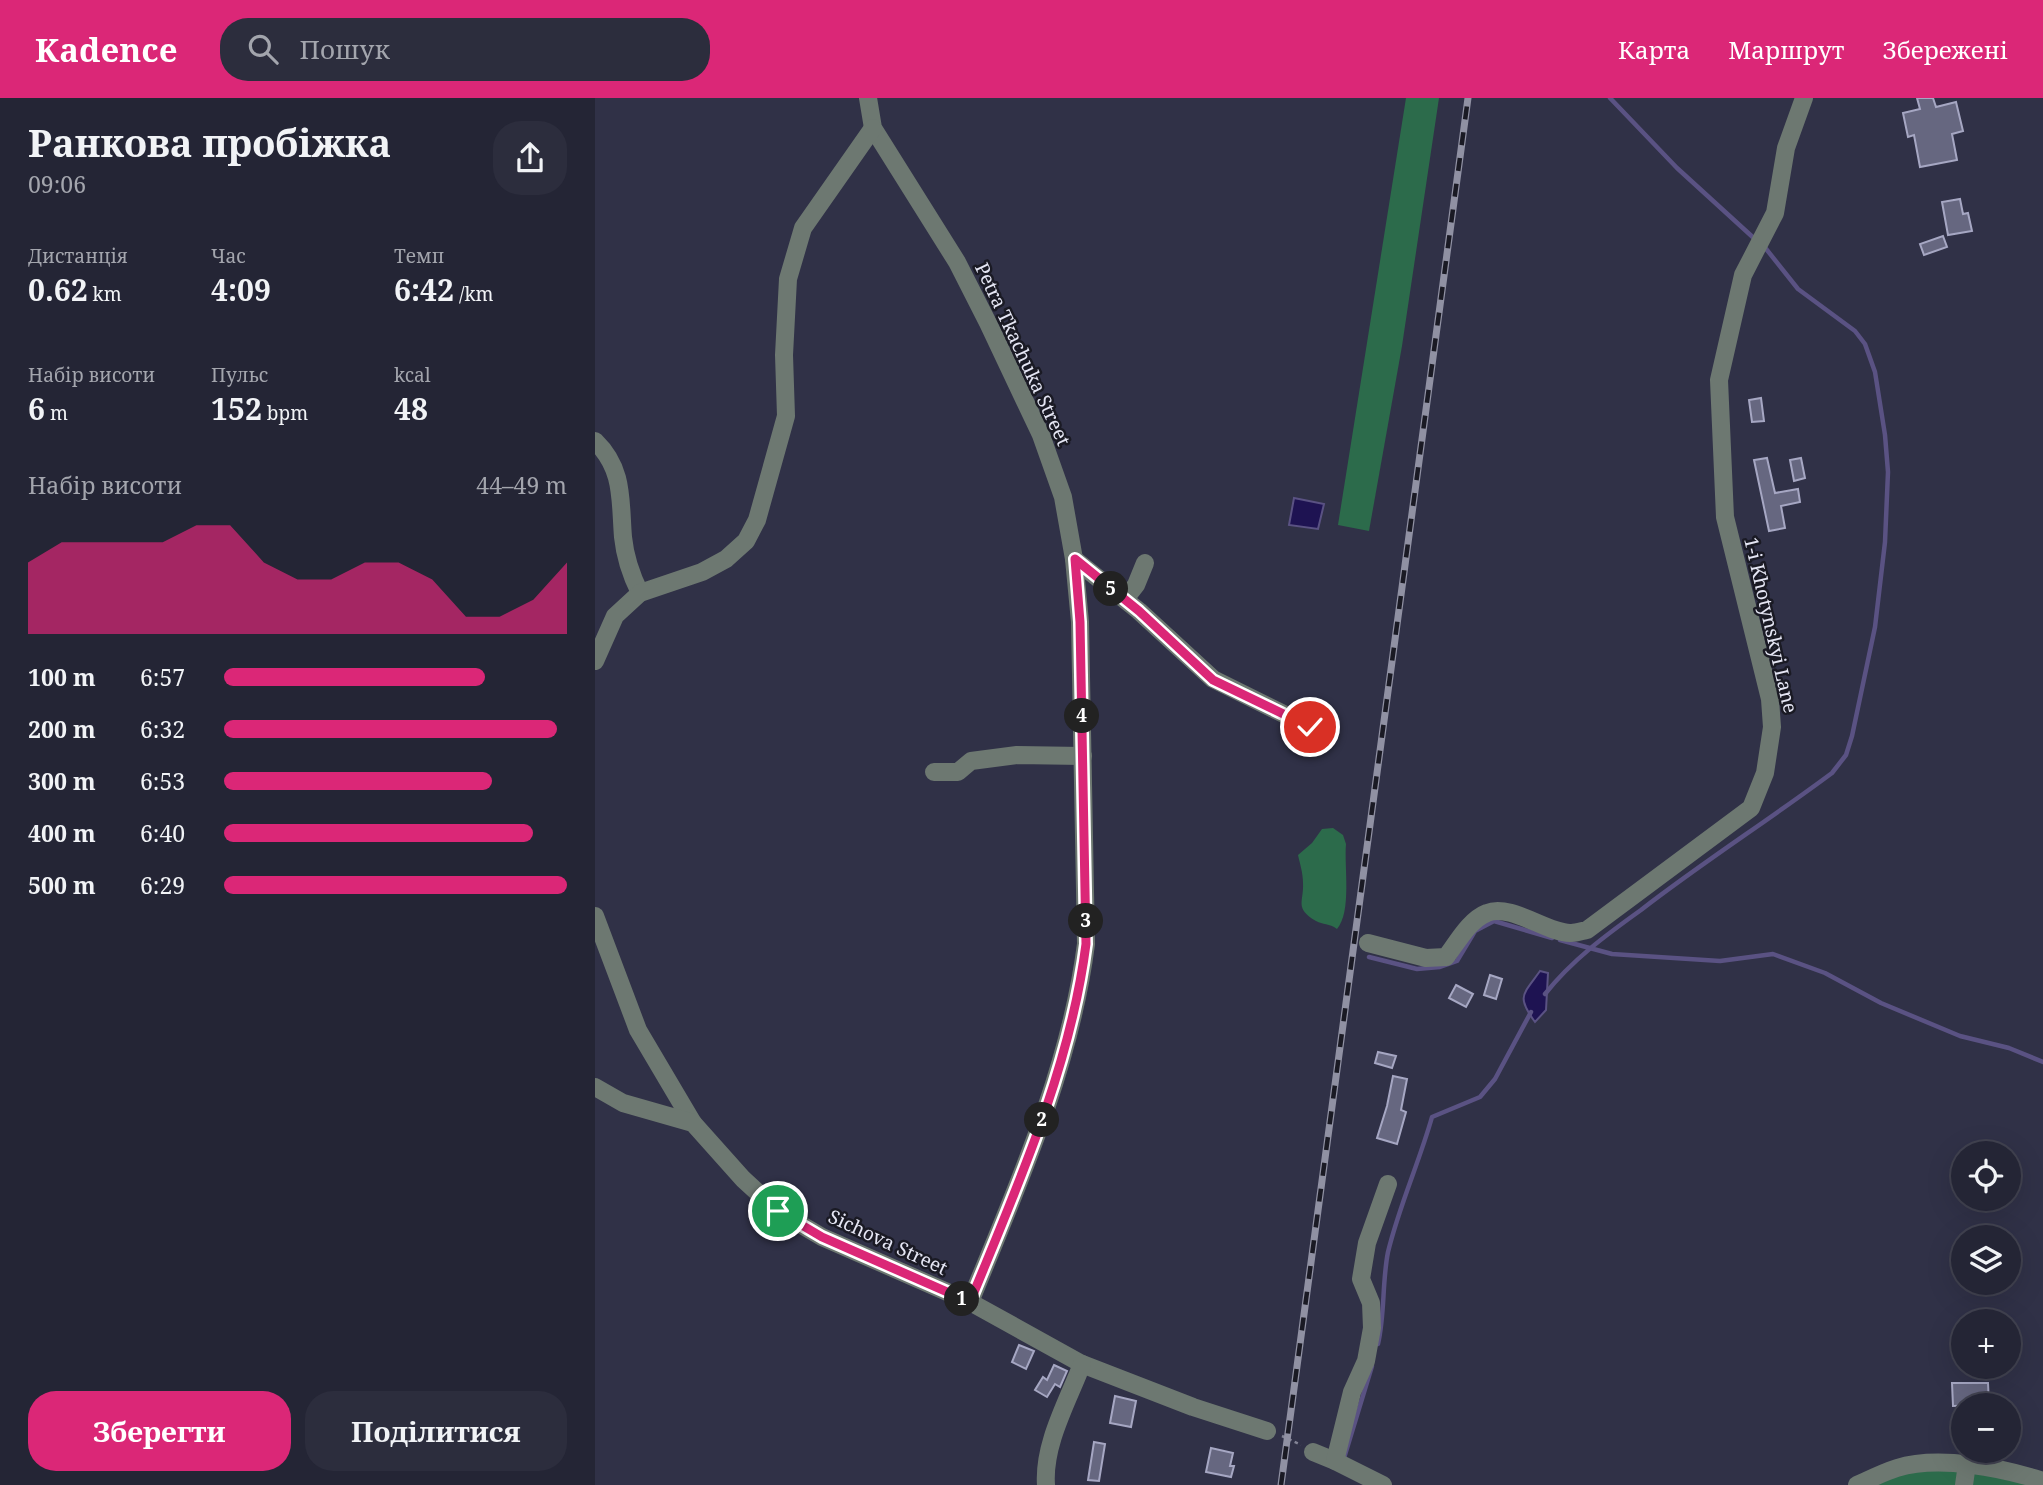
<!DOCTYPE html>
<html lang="uk">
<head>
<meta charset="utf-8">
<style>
	:root { --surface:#242535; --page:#2c2d3d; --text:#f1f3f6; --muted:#a3a5ad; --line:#414250; --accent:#db2777 }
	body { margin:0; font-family:"Noto Serif",serif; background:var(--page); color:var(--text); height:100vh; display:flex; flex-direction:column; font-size:26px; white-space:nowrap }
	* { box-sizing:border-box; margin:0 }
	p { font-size:23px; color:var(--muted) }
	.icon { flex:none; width:38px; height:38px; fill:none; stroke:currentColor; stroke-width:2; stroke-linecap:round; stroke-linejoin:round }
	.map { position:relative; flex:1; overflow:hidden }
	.sheet { display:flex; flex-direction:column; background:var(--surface); width:595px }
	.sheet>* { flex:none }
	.tools { position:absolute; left:1356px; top:1043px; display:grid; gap:14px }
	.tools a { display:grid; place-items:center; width:70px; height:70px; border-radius:50%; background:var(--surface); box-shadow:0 7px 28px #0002,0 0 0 2px var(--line); font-size:35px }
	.pin { position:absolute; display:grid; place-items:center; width:60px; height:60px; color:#fff; margin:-30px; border:4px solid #fff; border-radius:50%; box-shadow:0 2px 7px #0007 }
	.km { position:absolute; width:35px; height:35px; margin:-18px; border-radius:50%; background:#222; color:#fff; font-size:19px; line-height:35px; text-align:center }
	.round { display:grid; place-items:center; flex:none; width:74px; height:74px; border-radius:28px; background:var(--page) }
	.head { display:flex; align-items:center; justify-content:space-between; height:119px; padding:0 28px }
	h1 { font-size:38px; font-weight:700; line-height:52px }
	.figures { display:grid; grid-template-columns:repeat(3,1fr); gap:10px; height:119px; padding:7px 28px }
	.figures div { display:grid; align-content:center }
	.figures b { font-size:30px; font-weight:700 }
	.figures small { font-size:19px; font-weight:400 }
	.figures p { font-size:19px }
	.chart { height:196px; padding:14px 28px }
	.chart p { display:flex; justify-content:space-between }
	.chart svg { width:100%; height:126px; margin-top:7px; fill:var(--accent); opacity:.7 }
	.cta { display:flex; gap:14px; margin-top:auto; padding:14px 28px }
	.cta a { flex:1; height:80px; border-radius:28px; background:var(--accent); color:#fff; font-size:28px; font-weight:700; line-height:80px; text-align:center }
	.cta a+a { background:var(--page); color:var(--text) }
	ul { padding:0 28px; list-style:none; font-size:23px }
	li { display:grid; grid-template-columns:112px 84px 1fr; align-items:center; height:52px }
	li i { height:18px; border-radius:9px; background:var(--accent) }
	header { display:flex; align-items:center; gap:42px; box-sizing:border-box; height:98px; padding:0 35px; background:var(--accent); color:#fff }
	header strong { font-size:33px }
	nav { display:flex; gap:38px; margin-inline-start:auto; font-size:24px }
	.search { width:490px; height:63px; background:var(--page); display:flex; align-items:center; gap:18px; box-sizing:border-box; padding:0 24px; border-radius:28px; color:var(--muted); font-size:26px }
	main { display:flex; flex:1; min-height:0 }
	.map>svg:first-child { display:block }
</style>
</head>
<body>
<header>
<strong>Kadence</strong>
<div class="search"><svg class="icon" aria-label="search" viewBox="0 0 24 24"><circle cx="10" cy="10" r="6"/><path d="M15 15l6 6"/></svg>Пошук</div>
<nav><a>Карта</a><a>Маршрут</a><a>Збережені</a></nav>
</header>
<main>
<section class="sheet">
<div class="head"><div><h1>Ранкова пробіжка</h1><p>09:06</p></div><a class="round"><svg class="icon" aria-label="share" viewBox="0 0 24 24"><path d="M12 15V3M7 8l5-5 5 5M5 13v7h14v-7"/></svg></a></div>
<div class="figures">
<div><p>Дистанція</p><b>0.62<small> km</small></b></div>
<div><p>Час</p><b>4:09</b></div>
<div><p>Темп</p><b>6:42<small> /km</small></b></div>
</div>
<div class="figures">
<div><p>Набір висоти</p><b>6<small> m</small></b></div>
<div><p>Пульс</p><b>152<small> bpm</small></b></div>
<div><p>kcal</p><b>48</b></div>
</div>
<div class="chart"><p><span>Набір висоти</span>44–49 m</p>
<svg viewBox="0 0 160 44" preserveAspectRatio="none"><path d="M0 44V19L10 12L20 12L30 12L40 12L50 6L60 6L70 19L80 25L90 25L100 19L110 19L120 25L130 38L140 38L150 32L160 19V44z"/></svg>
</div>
<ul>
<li><b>100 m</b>6:57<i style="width:76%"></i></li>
<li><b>200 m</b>6:32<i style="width:97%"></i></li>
<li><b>300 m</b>6:53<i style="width:78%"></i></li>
<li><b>400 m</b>6:40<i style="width:90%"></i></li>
<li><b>500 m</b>6:29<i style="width:100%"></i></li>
</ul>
<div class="cta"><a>Зберегти</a><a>Поділитися</a></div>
</section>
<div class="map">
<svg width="1448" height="1387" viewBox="0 0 1448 1387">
	<rect width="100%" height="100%" fill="#303147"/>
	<g fill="#2c6b4b">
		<path d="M811 0H844L807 248 774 433 743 427Z"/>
		<path d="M738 730 748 737 751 746C749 768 757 814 742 831 734 825 728 827 721 823 699 810 709 804 708 785 708 775 705 766 703 757L717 745 727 731Z"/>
		<path d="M1367 1369 1440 1387H1275L1308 1373Z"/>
	</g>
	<g fill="#1e1352" stroke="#5a5283" stroke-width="2">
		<path d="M699 400 729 406 723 431 694 427Z"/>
		<path d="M945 873 953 875 951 912 940 924C921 898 928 897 945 873Z"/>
	</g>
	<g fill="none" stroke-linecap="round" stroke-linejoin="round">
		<g stroke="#5a5283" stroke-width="4.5">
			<path d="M1015 0 1082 70 1162 143"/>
			<path d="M965 842 1017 856 1125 863 1178 856 1230 875 1286 905 1365 938 1414 950 1448 964"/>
			<path d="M774 859 822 871 845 869 862 863 880 833 899 823 957 840"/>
			<path d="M950 896C977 862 1011 837 1046 812 1108 764 1174 722 1237 675L1251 657 1257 638 1280 529 1290 444 1293 374 1290 337 1280 274 1270 246 1260 233 1203 191 1168 147"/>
			<path d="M783 1246C790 1216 787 1184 793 1154 804 1108 824 1065 837 1019L885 999 900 981 936 914"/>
			<path d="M749 1360 777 1268"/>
		</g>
	</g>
	<g fill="#666780" stroke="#a6a7c3" stroke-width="2">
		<path d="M1322 0H1338L1341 9 1361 4 1368 33 1357 36 1362 62 1325 69 1319 37 1313 39 1308 15 1325 11Z"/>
		<path d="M1365 101 1368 116 1373 115 1377 133 1353 137 1347 104Z"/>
		<path d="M1348 138 1352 149 1329 157 1325 146Z"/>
		<path d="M1166 300 1169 323 1157 324 1154 302Z"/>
		<path d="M1172 360 1180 395 1203 391 1205 404 1186 408 1190 430 1174 433 1159 362Z"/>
		<path d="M1206 360 1210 380 1199 383 1195 362Z"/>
		<path d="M895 877 907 881 901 901 889 897Z"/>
		<path d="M861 887 878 896 871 909 854 900Z"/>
		<path d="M783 954 801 958 797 970 780 965Z"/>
		<path d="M798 978 812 981 806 1012 811 1014 802 1046 782 1040 792 1008Z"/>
		<path d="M424 1247 439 1253 431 1271 417 1264Z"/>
		<path d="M459 1267 472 1273 465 1289 460 1286 452 1299 440 1292 448 1279 452 1282Z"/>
		<path d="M1357 1285H1393L1394 1307 1358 1308Z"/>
		<path d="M520 1298 541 1303 536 1329 515 1325Z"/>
		<path d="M499 1344 510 1346 504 1383 493 1382Z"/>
		<path d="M616 1350 638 1355 635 1368H639L636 1379 611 1374Z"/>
	</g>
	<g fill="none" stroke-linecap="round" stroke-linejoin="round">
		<path stroke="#838496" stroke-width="2.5" stroke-dasharray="3.5 3.5" stroke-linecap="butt" d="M687 1338 706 1347"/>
		<g stroke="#6d7871" stroke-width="18">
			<path d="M273 0 278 30 362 164 393 225 446 337 468 399 479 461 485 524 491 846C475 971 422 1089 375 1204"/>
			<path d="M0 343C29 371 25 402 28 439 30 459 36 477 45 495"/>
			<path d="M479 461 544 513 618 581 715 629"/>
			<path d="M530 501 541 487 550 465"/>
			<path d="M0 563 20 518 45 495 107 474 131 461 151 443 162 422 191 318 189 257 193 181 208 130 278 30"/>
			<path d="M339 674H363L376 663 422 657 488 658"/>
			<path d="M0 818 43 932 98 1025"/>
			<path d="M773 845 831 860 851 859C862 845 874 822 892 815 916 805 953 836 976 835 981 835 987 833 992 832L1156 710 1170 675 1177 629 1175 601 1130 419 1124 282 1148 177 1180 115 1191 50 1209 0"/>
			<path d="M0 989 28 1005 98 1025 148 1081 183 1113 227 1139 375 1204 487 1266 598 1309 672 1333"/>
			<path d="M718 1354 740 1363"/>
			<path d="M451 1387C448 1346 473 1303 487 1266"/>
			<path d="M788 1387 740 1363 757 1294 771 1263 777 1230 776 1205 766 1181 772 1145 793 1086"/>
			<path d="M1262 1387C1275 1381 1289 1374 1302 1370 1344 1357 1408 1370 1448 1383"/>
			<path d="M1369 1387 1372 1366"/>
		</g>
		<defs>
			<path id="rail" d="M686 1387 873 0"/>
		</defs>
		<use href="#rail" stroke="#9091a3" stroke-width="7"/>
		<use href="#rail" stroke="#1a1a24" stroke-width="4.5" stroke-dasharray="13" stroke-linecap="butt"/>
	</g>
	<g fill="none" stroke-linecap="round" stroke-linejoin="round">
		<defs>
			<path id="route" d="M183 1113 227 1139 375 1204C422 1089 475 971 491 846L485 524 480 461 544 513 618 582 715 629"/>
		</defs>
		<use href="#route" stroke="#fff" stroke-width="14"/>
		<use href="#route" stroke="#db2777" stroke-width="9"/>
	</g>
	<g text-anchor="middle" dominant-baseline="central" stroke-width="5" stroke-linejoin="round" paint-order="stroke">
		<g font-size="19" fill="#e5e6f4" stroke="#1a1a24">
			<text transform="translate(428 256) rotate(65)">Petra Tkachuka Street</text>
			<text transform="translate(1176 527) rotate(77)">1-i Khotynskyi Lane</text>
			<text transform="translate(293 1144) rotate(25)">Sichova Street</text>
		</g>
	</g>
</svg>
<div class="tools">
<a><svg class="icon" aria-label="locate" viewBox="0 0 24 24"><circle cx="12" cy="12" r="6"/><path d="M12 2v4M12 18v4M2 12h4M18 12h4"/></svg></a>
<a><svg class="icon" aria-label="layers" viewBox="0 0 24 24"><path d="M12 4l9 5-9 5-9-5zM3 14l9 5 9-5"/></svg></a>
<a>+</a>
<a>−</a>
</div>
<div class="pin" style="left:183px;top:1113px;background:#1e9e55"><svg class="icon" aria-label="arrive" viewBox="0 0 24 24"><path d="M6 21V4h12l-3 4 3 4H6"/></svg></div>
<div class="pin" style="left:715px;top:629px;background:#d93025"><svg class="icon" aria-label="check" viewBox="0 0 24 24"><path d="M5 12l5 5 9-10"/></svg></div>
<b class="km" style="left:367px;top:1201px">1</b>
<b class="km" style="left:447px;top:1022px">2</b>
<b class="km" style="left:491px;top:823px">3</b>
<b class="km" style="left:487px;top:618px">4</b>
<b class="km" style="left:516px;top:491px">5</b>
</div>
</main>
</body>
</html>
